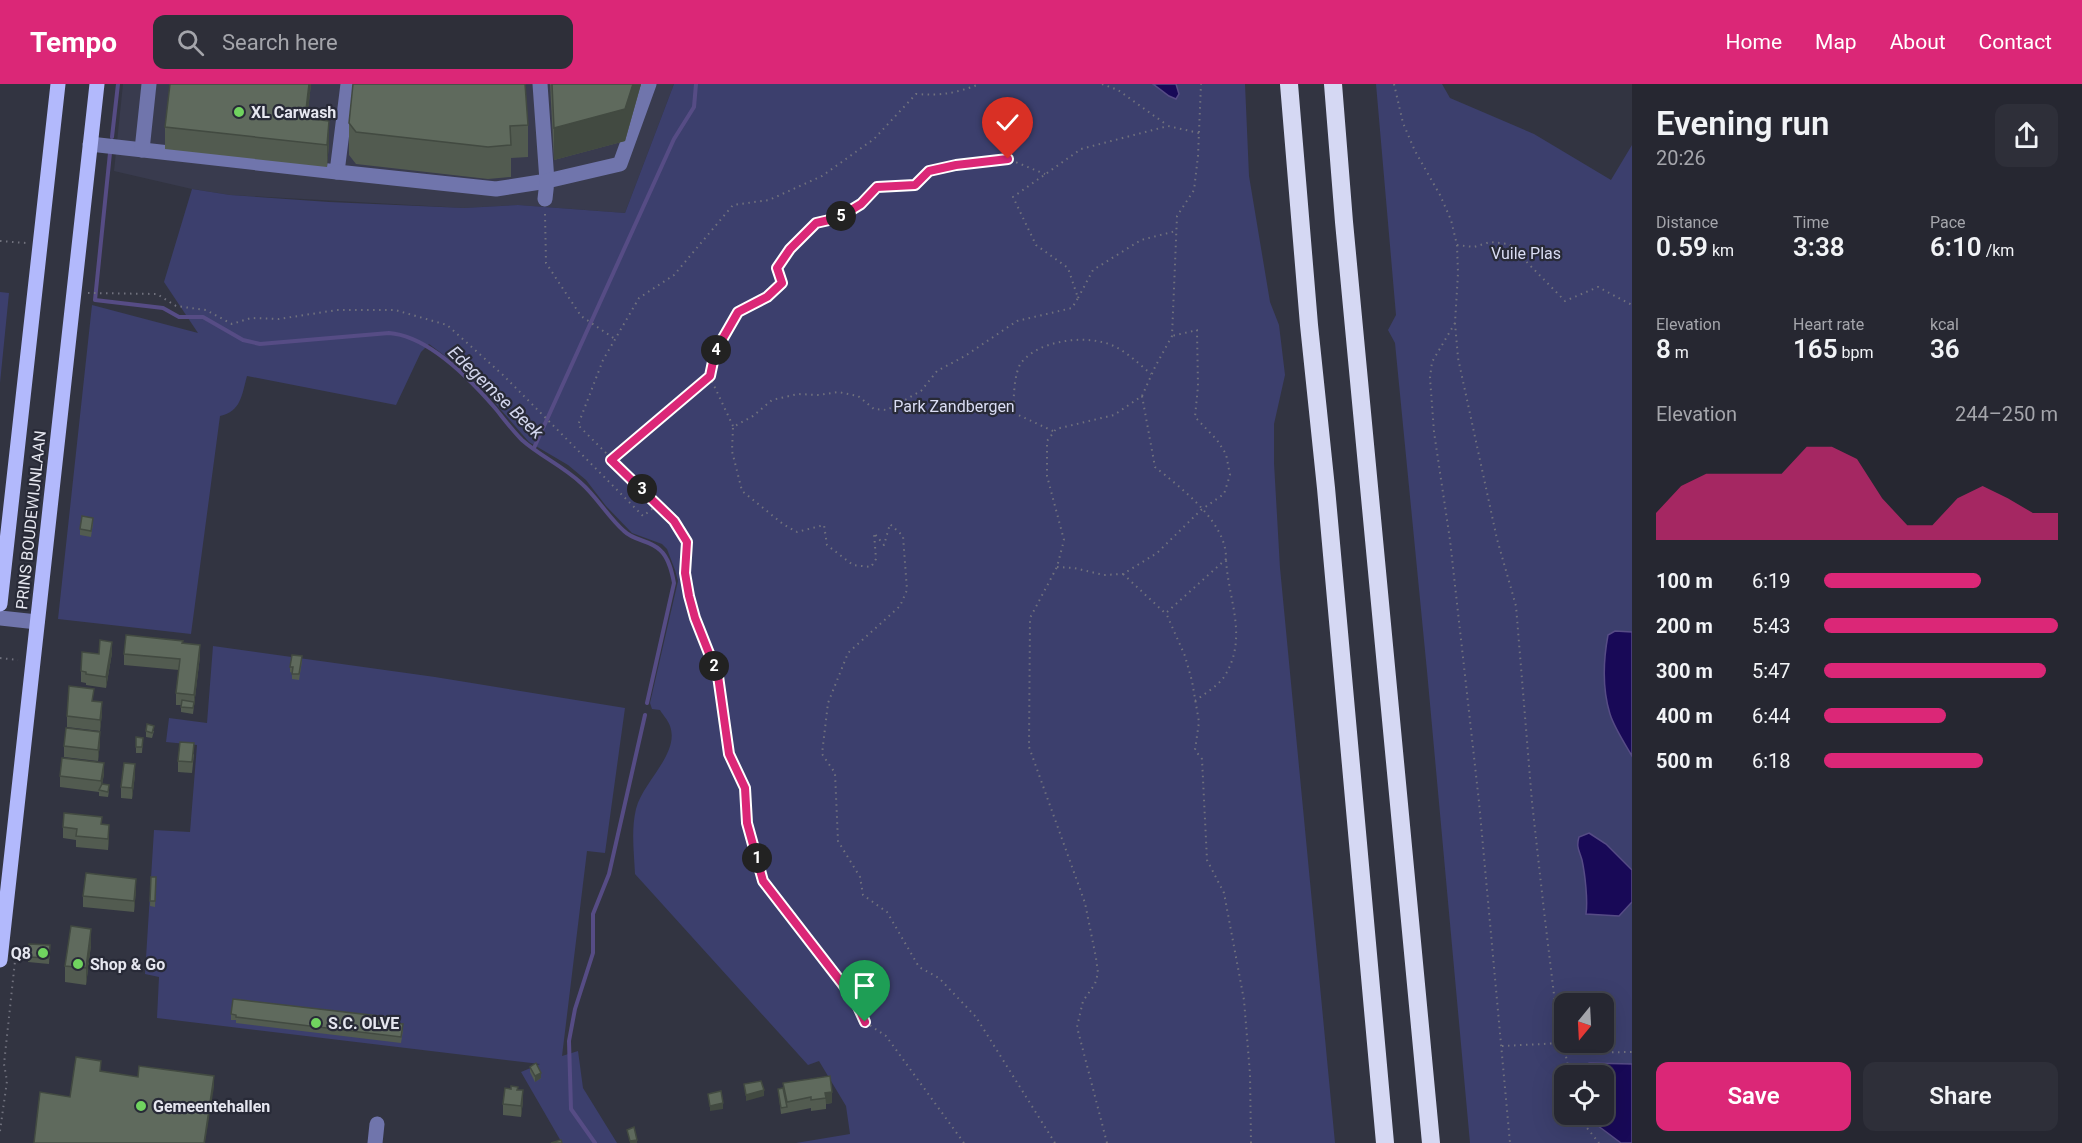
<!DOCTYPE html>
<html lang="en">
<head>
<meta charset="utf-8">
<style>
	:root { --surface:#262731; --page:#2e2f39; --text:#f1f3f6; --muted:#a4a5ab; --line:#42444d; --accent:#db2777 }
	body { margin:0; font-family:Roboto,sans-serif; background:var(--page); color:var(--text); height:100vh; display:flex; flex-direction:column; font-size:22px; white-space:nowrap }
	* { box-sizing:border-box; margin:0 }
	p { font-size:20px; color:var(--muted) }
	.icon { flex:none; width:33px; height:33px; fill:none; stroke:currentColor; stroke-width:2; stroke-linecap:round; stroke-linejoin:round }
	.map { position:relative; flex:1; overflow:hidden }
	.drawer { display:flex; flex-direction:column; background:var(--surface); width:450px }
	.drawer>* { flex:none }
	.needle { width:39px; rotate:198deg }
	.buttons { position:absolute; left:1554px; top:909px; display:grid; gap:12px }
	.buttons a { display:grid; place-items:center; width:60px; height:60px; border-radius:12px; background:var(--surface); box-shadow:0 6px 24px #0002,0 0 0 2px var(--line); font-size:30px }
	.pin { position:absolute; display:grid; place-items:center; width:51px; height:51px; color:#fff; margin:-62px -26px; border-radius:50% 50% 50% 0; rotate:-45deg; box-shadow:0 0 6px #0007 }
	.pin .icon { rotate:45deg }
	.km { position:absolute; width:30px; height:30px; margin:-15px; border-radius:50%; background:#222; color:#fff; font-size:16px; line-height:30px; text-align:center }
	.round { display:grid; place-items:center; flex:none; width:63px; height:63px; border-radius:12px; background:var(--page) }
	.head { display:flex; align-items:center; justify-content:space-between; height:102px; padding:0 24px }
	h1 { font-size:33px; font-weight:600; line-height:45px }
	.stats { display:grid; grid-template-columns:repeat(3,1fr); gap:9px; height:102px; padding:6px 24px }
	.stats div { display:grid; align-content:center }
	.stats b { font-size:26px; font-weight:600 }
	.stats small { font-size:16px; font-weight:400 }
	.stats p { font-size:16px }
	.chart { height:168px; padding:12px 24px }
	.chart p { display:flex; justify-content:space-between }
	.chart svg { width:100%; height:108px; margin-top:6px; fill:var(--accent); opacity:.7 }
	.action { display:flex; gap:12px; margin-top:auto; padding:12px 24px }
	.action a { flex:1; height:69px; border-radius:12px; background:var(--accent); color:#fff; font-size:24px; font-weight:600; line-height:69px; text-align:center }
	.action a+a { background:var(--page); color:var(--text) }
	ul { padding:0 24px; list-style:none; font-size:20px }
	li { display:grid; grid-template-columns:96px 72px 1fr; align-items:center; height:45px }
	li i { height:15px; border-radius:8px; background:var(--accent) }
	header { display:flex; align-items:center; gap:36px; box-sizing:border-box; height:84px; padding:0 30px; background:var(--accent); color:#fff }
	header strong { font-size:28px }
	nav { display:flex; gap:33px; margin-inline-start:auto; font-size:21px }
	.search { width:420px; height:54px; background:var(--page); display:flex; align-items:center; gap:15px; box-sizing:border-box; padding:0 21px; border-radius:12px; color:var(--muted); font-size:22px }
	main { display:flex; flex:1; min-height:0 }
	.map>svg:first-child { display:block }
</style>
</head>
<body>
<header>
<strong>Tempo</strong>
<div class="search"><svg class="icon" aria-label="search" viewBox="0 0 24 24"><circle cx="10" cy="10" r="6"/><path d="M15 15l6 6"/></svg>Search here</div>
<nav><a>Home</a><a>Map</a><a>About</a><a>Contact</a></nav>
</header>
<main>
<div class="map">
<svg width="1632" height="1059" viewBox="0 0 1632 1059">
	<rect width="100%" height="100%" fill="#323441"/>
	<path fill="#393b4e" d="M123 0H674L625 129 518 121 464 124 230 111 192 105 114 87Z"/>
	<g fill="#3c3f6d" fill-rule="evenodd">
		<path d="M674 0H1245L1249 92 1270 218 1279 241 1285 291 1274 340V379L1280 484 1335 1059H796L850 1050 846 1022 819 977 808 981 635 790C634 768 631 746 636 725 643 697 680 670 670 642 668 636 663 631 660 626L652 625 650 619 678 497 675 486 667 465 662 460 632 449 606 422 586 396 568 381 529 358 488 311 453 278 429 260 421 268 396 321 247 292C242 310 241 328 220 332L191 550 58 535 92 221 198 249 164 198 192 105 230 111 329 118 464 124 518 121 625 129Z"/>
		<path d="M1376 0H1442L1450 14 1534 50 1611 96 1632 61V1059H1470L1427 587 1395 259 1388 246 1396 231ZM1564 920H1604V958H1564ZM1564 992H1604V1030H1564Z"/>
		<path d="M0 208 9 209 0 299Z"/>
		<path d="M213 562 435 593 625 624 605 769 587 767 562 972 578 967 583 1004 617 1059H562L521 988 540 980 157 934 159 893 145 890 154 746 190 748 197 661 166 658 169 634 207 639Z"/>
	</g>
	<g fill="#180957" stroke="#564c85" stroke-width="1.5">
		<path d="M1153 0H1176L1179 10 1176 15 1169 12Z"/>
		<path d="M1615 547 1632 548V672C1625 660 1614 643 1610 630 1602 604 1603 578 1608 551Z"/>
		<path d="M1589 749 1606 760 1632 786V818L1619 832 1586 830C1588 816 1585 790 1582 776 1579 766 1576 763 1579 753Z"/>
		<path d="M1589 979 1632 980V1059H1621L1597 1041 1589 1031 1604 1030V992L1581 991Z"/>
	</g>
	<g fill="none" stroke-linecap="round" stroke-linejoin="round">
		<g stroke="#564c85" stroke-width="4">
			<path d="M112 53 118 0"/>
			<path d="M110 69 95 216 163 224 179 233H203L243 256 260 260 389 249C429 252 470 295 495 324 504 335 512 346 522 356 540 372 563 382 581 399 597 413 608 433 624 447 634 457 650 456 660 466 669 474 672 488 674 499L647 619"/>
			<path d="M534 364 674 55 694 23 696 0"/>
			<path d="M595 1059 571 1025 569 957 575 925 593 869V830L609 790 645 631"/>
		</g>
		<g stroke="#70717d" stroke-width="2" stroke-dasharray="1.5 4.5" stroke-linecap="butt">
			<path d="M1102 0 1118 6 1167 41"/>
			<path d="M1394 0 1403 39 1415 67 1440 111 1451 136 1457 161 1458 189 1455 239 1458 274 1497 455 1516 522 1532 718 1544 827 1555 919 1570 992"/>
			<path d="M545 130 546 179 581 232 615 255"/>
			<path d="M0 157 26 159"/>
			<path d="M1457 161 1474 163 1490 158 1509 160 1565 217 1598 203 1632 221"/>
			<path d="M88 209 157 210 176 222 206 226 232 240 251 234 279 235 337 226H395L447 241 504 292 643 432 656 422"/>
			<path d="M1078 214 1093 186 1141 156 1176 147"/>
			<path d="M1455 239 1432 278 1430 294 1434 348 1450 456 1479 718 1510 1059"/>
			<path d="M1142 312 1155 383C1181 404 1227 438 1226 475L1166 529 1185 572 1192 597 1199 638 1195 666 1202 675 1207 776 1224 809 1244 916 1250 990 1251 1059"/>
			<path d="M733 342 710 293 715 268 738 228 767 213 782 199 777 184 790 165 816 139 838 134 861 120 877 103 915 101 929 87 956 81 1008 75 1045 90"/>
			<path d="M1053 347 1014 329C1013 317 1014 289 1021 279 1037 258 1077 252 1102 258 1121 262 1137 278 1151 290"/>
			<path d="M611 376 710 293"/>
			<path d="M1057 483 1074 484 1104 491 1123 490 1157 469 1201 426 1224 410 1230 391 1226 370 1217 356 1195 333 1198 302 1197 246 1172 252"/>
			<path d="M1123 490 1165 529"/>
			<path d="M0 574 18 576"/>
			<path d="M1195 617C1204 610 1218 602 1224 593 1249 554 1228 516 1226 475"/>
			<path d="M1502 962 1562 959"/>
			<path d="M1564 969 1632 968"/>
			<path d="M1576 1030 1599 1059"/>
			<path d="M0 1047 7 997 4 980 15 877"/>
			<path d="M964 1059 886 952 865 938 855 916 763 797 747 739 745 704 729 670 718 592 689 512 685 489 687 458 674 437 578 341 603 276 639 214 674 191 733 121 769 116 822 92 874 55 916 10C942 12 956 9 980 0"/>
			<path d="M1055 1059 976 933 939 894 919 883 887 828 863 811 860 793 838 757 835 689 822 670 828 619 848 569 900 522 907 506 903 452 890 440 884 461 874 449 876 475 871 483 853 481 827 461 824 441 797 448 783 440 742 407 732 367 733 343 753 332 772 316 798 310 819 311 838 308 858 312 874 325 887 326 921 307 937 287 965 272 1017 237 1072 224 1078 214 1068 184 1036 161 1013 113 1081 65 1168 42 1199 49"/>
			<path d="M1107 1059 1077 943 1083 917 1095 900 1098 889 1096 874 1085 819 1029 663 1030 534 1057 483 1064 456 1047 392V357L1056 345 1114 331 1142 312 1155 283 1172 252 1177 132 1194 106 1198 72 1201 0"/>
		</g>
		<g stroke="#7075ac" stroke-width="15">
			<path d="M90 60 337 88 348 0"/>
			<path d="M142 66 149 0"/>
			<path d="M337 88 496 105 547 97 540 0"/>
			<path d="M545 115 547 97 620 80 649 0"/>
			<path d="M0 534 37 538"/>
			<path d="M375 1059 377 1040"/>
		</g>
		<g stroke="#b2b9fc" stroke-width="15">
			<path d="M0 520 58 0"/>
			<path d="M0 876 97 0"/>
		</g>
		<g stroke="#d5d8f3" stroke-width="18">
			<path d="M1289 0 1309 241 1326 404 1385 1059"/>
			<path d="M1333 0 1344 138 1431 1059"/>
		</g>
	</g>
	<g fill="#525b50">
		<path d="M311 0 307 34 329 59 327 83 165 65V43Z"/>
		<path d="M550 0H641L625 57 554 76Z"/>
		<path d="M349 39 528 41V73L511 74V93L488 95 356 80 349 71Z"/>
		<path d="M93 439 91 453 80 451V445Z"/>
		<path d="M183 559 200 572 193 630 181 628V621H176V609L179 586 124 581V570Z"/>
		<path d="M112 569 106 604 86 601V599L81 598V587L99 570Z"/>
		<path d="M302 577 299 596 292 595V589L290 588V583Z"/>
		<path d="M94 617 102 629 100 647 67 643V632Z"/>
		<path d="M146 647H154L152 654 146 653Z"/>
		<path d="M136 653 143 654 142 669H136Z"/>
		<path d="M100 659 98 677 64 673V662Z"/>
		<path d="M194 670 192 689 178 688V677Z"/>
		<path d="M104 690 102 700 109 707 108 713 99 712V708L60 703V692Z"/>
		<path d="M135 691 132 715 121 714V703Z"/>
		<path d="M102 740 109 752 108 766 76 763V756L63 754V743Z"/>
		<path d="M151 793H156L155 823 150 822Z"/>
		<path d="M136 806 134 828 83 823V812Z"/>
		<path d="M50 861 49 880 28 878V873Z"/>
		<path d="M91 861 86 901 65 898V882Z"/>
		<path d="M231 930 396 939 403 946 401 959 236 939V936H231Z"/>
		<path d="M530 983 541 994 535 998 530 988Z"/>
		<path d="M830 992 832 1019 826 1020V1025L811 1027V1024L781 1030 778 1005 783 1004V999Z"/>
		<path d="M518 1006 523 1017 521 1033 503 1031V1020Z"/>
	</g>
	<g fill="#424a41">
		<path d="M309 0H311L305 56V34Z"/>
		<path d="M633 0H641L625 57 554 76V44Z"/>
		<path d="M329 37V59L327 83V61Z"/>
		<path d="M112 558V569L106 604V593Z"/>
		<path d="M200 561V572L194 622V611Z"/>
		<path d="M102 618V629L100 647V636Z"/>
		<path d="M100 648V659L98 677V666Z"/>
		<path d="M104 679V690L101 708V697Z"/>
		<path d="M135 680V691L132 715V704Z"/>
		<path d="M109 741V752L108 766V755Z"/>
		<path d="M136 795V806L134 828V817Z"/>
		<path d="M91 845V861L86 901V884Z"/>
		<path d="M541 989V994L535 998V992Z"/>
		<path d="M214 992V1003L205 1059H204Z"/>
		<path d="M523 1006V1017L521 1033V1022Z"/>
		<path d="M764 1006V1012L746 1017V1011Z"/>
		<path d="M832 1008V1019L826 1020 825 1009Z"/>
		<path d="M723 1019V1025L710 1027V1022Z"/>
		<path d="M637 1056V1059H630V1057Z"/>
	</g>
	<g fill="#5f6a5d" stroke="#424a41" stroke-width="1.5">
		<path d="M170 0H309L305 34 329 37 327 61 165 43Z"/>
		<path d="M353 0H525L528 41 510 42 511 61 488 63 356 48 349 39Z"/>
		<path d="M552 0H633L625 25 554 44Z"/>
		<path d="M82 432 93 434 91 447 80 445Z"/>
		<path d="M126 551 183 557 182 559 200 561 194 611 176 609 180 575 124 570Z"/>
		<path d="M100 556 112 558 106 593 86 590V588L81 587 82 568 99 570Z"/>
		<path d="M292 571 302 572 299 590H292L293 583H290Z"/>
		<path d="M69 602 94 605 92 617 102 618 100 636 67 632Z"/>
		<path d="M182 616 194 618 193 624 181 623Z"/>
		<path d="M147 640 154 642 152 649 146 647Z"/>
		<path d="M66 644 100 648 98 666 64 662Z"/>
		<path d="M136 653 143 654 142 663H136Z"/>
		<path d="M180 658 194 659 192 678 178 677Z"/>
		<path d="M62 674 104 679 101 697 60 692Z"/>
		<path d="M124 679 135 680 132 704 121 703Z"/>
		<path d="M102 700 109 701 108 708 99 706Z"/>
		<path d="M64 729 102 733 101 740 109 741 108 755 76 752 77 745 63 743Z"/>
		<path d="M86 789 136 795 134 817 83 812Z"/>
		<path d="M151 793H156L155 817H150Z"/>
		<path d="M71 842 91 845 86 884 65 882Z"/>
		<path d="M29 860 50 861 49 874 28 873Z"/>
		<path d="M233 915 396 934 395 939 403 940 401 953 236 933V931L231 930Z"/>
		<path d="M76 973 101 977 100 987 138 993 139 982 214 992 204 1059H34L40 1008 70 1013Z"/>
		<path d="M536 979 541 989 535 992 530 983Z"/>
		<path d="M830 992 832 1008 825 1009 826 1014 811 1016V1013L787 1018 783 999Z"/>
		<path d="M761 997 764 1006 746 1011 744 1000Z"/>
		<path d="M511 1002 518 1003 517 1006H523L521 1022 503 1020 505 1004 511 1005Z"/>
		<path d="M783 1004 787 1023 781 1024 778 1005Z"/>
		<path d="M721 1007 723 1019 710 1022 708 1010Z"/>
		<path d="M634 1043 637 1056 630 1057 627 1046Z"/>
		<path d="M561 1056 562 1059H551Z"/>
	</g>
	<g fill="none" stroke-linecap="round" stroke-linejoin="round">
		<defs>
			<path id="route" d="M865 938 855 916 763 797 747 739 745 704 729 670 718 592 695 534 689 512 685 489 687 458 674 437 611 376 710 292 715 268 738 228 767 213 782 199 777 184 790 165 816 139 838 134 861 120 877 103 915 101 929 87 956 81 1008 75"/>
		</defs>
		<use href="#route" stroke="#fff" stroke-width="12"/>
		<use href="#route" stroke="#db2777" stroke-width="8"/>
	</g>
	<g fill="#70d35f" stroke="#282a37" stroke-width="2">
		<circle cx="239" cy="28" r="6"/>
		<circle cx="43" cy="869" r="6"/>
		<circle cx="78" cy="880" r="6"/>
		<circle cx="316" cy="939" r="6"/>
		<circle cx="141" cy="1022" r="6"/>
	</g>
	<g text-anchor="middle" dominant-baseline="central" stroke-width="4.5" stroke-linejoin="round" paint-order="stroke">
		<g font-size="16" font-weight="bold" fill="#e6e7f0" stroke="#282a37" text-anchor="start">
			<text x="251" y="28">XL Carwash</text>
			<text x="31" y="869" text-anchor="end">Q8</text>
			<text x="90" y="880">Shop &amp; Go</text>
			<text x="328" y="939">S.C. OLVE</text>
			<text x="153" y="1022">Gemeentehallen</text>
		</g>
		<g font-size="16" fill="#daddf4" stroke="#282a37">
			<text x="1526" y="169">Vuile Plas</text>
			<text x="954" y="322">Park Zandbergen</text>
		</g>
		<g font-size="16" fill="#e6e7f0" stroke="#282a37">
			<text transform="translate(31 436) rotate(-84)">PRINS BOUDEWIJNLAAN</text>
		</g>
		<g font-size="18" font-style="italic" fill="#d3d6ed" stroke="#282a37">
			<text transform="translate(496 308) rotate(44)">Edegemse Beek</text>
		</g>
	</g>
</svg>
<div class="buttons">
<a><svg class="needle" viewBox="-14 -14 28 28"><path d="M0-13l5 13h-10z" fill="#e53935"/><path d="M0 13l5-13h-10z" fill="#a4a5ab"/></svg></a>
<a><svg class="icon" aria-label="locate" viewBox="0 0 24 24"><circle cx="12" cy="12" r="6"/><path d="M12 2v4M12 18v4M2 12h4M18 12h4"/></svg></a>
</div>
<div class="pin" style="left:865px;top:938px;background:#1e9e55"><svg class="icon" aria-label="arrive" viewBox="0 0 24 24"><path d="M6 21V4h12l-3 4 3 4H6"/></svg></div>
<div class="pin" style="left:1008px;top:75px;background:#d93025"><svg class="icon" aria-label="check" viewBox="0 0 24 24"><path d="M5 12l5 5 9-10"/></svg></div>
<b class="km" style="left:757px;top:774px">1</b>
<b class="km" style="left:714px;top:582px">2</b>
<b class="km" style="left:642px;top:405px">3</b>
<b class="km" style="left:716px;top:266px">4</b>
<b class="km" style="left:841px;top:132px">5</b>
</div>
<section class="drawer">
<div class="head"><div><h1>Evening run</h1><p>20:26</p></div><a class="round"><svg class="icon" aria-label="share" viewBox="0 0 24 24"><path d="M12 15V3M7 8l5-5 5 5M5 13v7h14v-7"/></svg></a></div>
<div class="stats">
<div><p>Distance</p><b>0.59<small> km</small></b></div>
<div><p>Time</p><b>3:38</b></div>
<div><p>Pace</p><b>6:10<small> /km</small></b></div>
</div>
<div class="stats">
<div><p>Elevation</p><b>8<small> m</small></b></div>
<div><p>Heart rate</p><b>165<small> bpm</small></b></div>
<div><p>kcal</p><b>36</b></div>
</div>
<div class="chart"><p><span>Elevation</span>244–250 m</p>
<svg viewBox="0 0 160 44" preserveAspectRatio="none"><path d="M0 44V33L10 22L20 17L30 17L40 17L50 17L60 6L70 6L80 11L90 27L100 38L110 38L120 27L130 22L140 27L150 33L160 33V44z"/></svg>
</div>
<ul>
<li><b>100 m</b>6:19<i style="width:67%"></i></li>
<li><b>200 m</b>5:43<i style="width:100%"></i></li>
<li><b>300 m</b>5:47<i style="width:95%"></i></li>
<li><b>400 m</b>6:44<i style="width:52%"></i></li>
<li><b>500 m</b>6:18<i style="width:68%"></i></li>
</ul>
<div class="action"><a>Save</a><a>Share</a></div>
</section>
</main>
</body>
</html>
